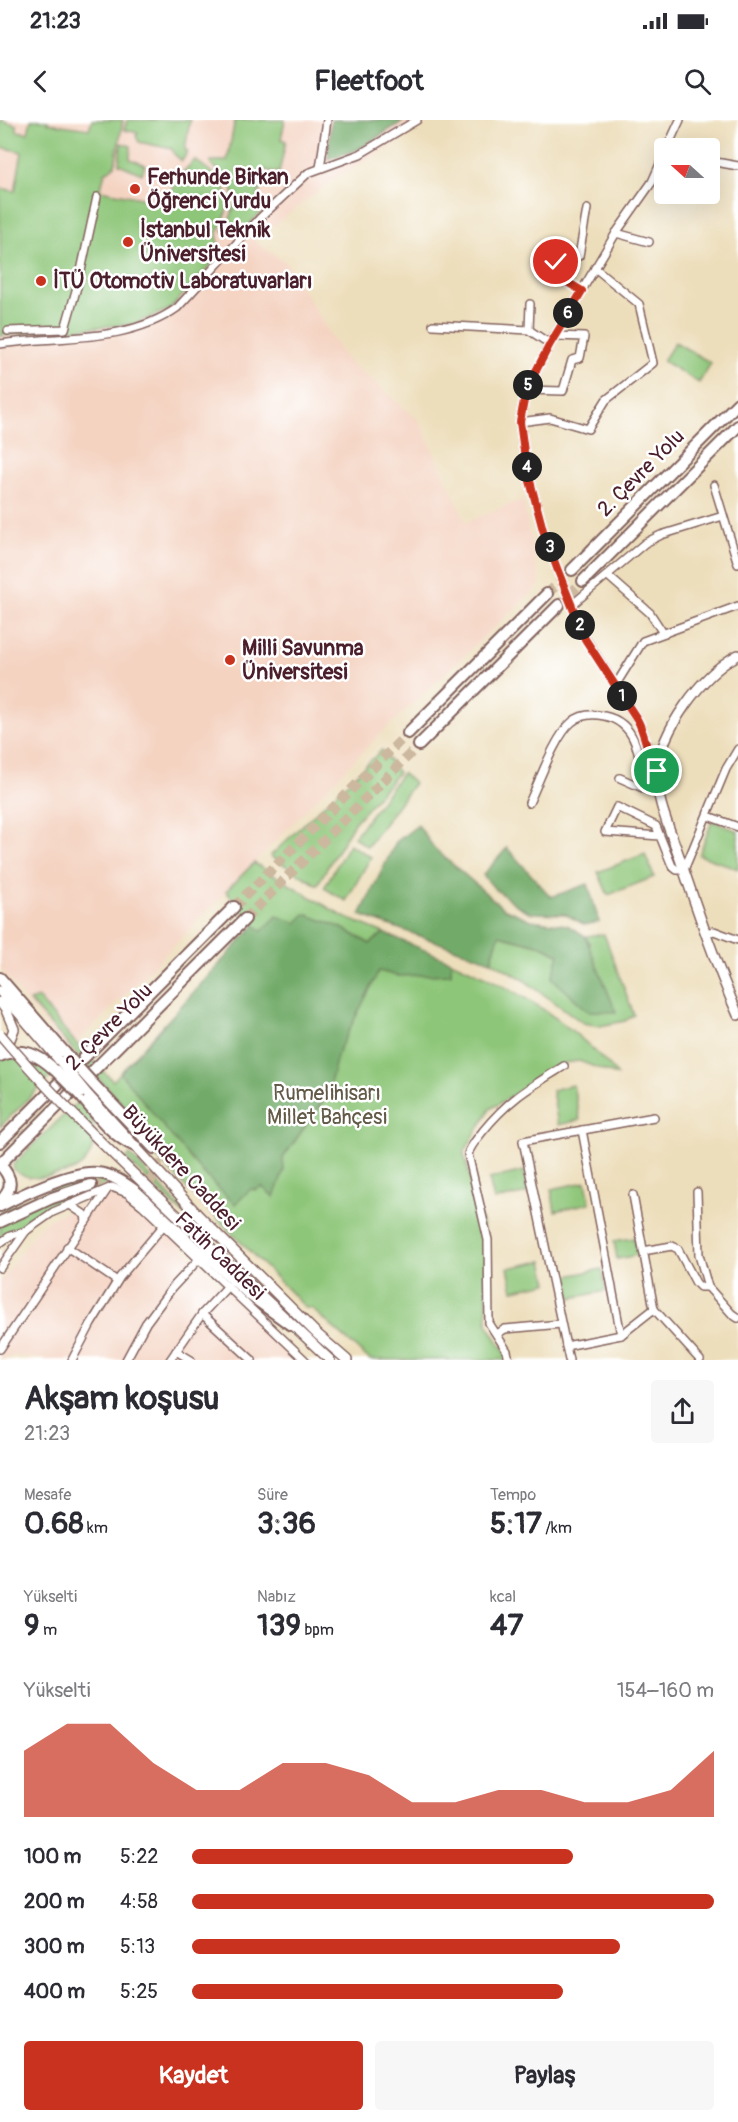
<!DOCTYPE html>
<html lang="tr">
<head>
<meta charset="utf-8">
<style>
	:root { --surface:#fff; --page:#f7f7f7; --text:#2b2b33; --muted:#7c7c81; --accent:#c8321e }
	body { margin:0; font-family:Pangolin,sans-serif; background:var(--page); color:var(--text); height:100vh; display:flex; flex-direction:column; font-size:22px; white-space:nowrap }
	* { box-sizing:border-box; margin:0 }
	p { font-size:20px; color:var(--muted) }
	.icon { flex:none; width:33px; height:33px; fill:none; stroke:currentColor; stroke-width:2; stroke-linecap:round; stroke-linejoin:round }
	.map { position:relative; height:1240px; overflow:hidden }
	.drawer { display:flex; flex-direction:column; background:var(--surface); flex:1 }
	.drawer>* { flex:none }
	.needle { width:39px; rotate:291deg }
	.buttons { position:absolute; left:654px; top:18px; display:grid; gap:12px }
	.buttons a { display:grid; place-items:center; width:66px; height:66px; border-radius:6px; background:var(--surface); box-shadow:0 6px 24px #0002; font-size:30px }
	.pin { position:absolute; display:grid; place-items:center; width:51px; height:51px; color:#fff; margin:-26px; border:3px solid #fff; border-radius:50%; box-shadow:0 2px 6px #0007 }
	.km { position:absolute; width:30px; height:30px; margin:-15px; border-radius:50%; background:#222; color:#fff; font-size:16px; line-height:30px; text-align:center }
	.round { display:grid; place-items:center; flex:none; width:63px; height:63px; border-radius:6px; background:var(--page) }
	.headline { display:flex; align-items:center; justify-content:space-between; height:102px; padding:0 24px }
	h1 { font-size:33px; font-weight:800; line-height:45px }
	.figures { display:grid; grid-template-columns:repeat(3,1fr); gap:9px; height:102px; padding:6px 24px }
	.figures div { display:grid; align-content:center }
	.figures b { font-size:30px; font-weight:800 }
	.figures small { font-size:16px; font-weight:400 }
	.figures p { font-size:16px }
	.chart { height:168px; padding:12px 24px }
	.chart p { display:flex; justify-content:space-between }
	.chart svg { width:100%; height:108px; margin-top:6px; fill:var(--accent); opacity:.7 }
	.cta { display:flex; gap:12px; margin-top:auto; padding:12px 24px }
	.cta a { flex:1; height:69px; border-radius:6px; background:var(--accent); color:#fff; font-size:24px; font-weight:800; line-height:69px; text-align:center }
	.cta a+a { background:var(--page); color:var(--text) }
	ul { padding:0 24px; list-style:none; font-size:20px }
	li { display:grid; grid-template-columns:96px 72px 1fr; align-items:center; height:45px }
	li i { height:15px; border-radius:8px; background:var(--accent) }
	.status { display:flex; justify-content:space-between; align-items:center; height:42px; padding:0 30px; background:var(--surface); direction:ltr }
	.status svg { height:16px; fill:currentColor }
	header { display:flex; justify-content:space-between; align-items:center; height:78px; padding:0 24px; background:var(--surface); font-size:27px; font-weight:800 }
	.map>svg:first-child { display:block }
</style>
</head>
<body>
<div class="status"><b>21:23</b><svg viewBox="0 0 49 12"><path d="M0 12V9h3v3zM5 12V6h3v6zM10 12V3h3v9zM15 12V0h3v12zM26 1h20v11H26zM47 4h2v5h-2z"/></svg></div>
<header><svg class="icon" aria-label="back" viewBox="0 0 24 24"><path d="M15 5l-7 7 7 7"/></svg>Fleetfoot<svg class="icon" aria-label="search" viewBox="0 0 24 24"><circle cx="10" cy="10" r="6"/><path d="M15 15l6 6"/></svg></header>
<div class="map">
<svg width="738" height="1240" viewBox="0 0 738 1240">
	<rect width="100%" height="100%" fill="#fff"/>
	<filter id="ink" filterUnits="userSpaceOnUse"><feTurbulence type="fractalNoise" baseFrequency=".0167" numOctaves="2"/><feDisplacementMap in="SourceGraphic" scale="12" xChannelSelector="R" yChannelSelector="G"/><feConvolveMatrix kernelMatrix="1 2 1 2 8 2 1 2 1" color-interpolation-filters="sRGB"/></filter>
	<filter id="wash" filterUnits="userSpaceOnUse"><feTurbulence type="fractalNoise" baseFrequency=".008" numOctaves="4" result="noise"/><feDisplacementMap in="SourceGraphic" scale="24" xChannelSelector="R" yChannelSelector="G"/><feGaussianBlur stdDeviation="1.35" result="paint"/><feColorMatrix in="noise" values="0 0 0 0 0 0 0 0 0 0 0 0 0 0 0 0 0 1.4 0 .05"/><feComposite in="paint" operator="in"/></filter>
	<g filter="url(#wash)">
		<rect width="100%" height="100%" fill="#eddebb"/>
		<g fill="#f4d3c1">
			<path d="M0 0H430L385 30 335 58 255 120 256 123 286 142 345 238 419 300 466 402 523 379 540 465 379 615 137 863 68 931 27 883 0 848Z"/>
			<path d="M115 1068 137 1083 271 1214 301 1240H50L15 1236 0 1239V1162L38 1109 52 1098Z"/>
		</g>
		<g fill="#8ec679" stroke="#6c7252" stroke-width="1.5">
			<path d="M0 0 17 5V11L28 13 31 0H48V3L89 9 92 0H123L115 45 105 53 100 70 167 83C171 64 181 53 195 40 227 62 239 76 217 113L220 135 170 189 134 204 0 216V68L15 71 22 32 0 27Z"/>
			<path d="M127 0H190L185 30 188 31 182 41 174 34 172 29 139 22 136 16 138 13 124 10Z"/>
			<path d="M235 0H285L281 19 286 21 279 53 264 50 257 84 268 86 238 115 223 111C236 90 236 82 230 58L211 45V41H227Z"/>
			<path d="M121 23 131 26 130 39 145 45 142 54 119 44Z"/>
			<path d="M675 222 711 243 699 263 663 241Z"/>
			<path d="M382 630 398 653 354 703 317 765 270 736Z"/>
			<path d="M402 653 414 663 367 727 354 717Z"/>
			<path d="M712 701 738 711V749L699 735Z"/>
			<path d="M349 724 371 737 346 781 324 768Z"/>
			<path d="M645 734 654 757 608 775 598 752Z"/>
			<path d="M254 743 344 797 384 813 370 824 340 807 296 803 450 854 451 841C521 872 567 898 619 956L579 941 565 943 490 989 466 1029 464 1034 487 1122V1204L505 1232 507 1240H370L311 1188H306L146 1027 98 975 151 1027 158 1024 29 881 38 878 74 921 113 961 255 805 226 771Z"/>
			<path d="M499 814 542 826 559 834 590 824 585 816 604 814 634 895 625 901 600 906 583 903 521 858 491 841Z"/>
			<path d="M12 936 32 938 53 954 0 1007V940Z"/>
			<path d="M573 965 580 1000 558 1005 552 970Z"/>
			<path d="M78 981C83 987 89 993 92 1000 98 1016 93 1040 76 1049 71 1052 64 1053 59 1054 43 1058 28 1061 14 1050L13 1045Z"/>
			<path d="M130 1035 200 1107 198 1108 126 1039Z"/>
			<path d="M524 1051 528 1073 494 1080 489 1059Z"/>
			<path d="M95 1056 118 1064 101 1066 87 1074 42 1090 0 1120V1092L4 1089 64 1063Z"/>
			<path d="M586 1062 590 1083 555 1091 551 1069Z"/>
			<path d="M634 1118 638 1135 617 1139 614 1121Z"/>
			<path d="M543 1141 548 1163 513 1170 508 1148Z"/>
			<path d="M602 1149 606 1171 571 1178 567 1156Z"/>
		</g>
		<g fill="#72ab69" stroke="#5e654a" stroke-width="1.5">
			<path d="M331 0H405L357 30 328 39Z"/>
			<path d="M418 705 434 728 503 788 531 800 567 805 585 816 616 892 588 891 552 858 559 834 542 826 499 815 491 841 360 795 396 722Z"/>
			<path d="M507 728 551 777 588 764 599 802 585 805 565 794 531 793 518 786 494 768 483 755Z"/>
			<path d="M305 794 340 807 370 824 384 813 451 841V854L398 856 379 851 338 932 329 968 322 971 323 981 283 1038 284 1050 274 1077 262 1067 256 1070 251 1069 235 1084C191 1045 158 998 120 953L255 805 262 811 277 796 296 803Z"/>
		</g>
	</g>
	<g filter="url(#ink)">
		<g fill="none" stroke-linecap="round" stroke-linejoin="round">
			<g stroke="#ccb89e" stroke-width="10" stroke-dasharray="10 5" stroke-linecap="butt">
				<path d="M547 474 572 450"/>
				<path d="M559 485 583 461"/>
				<path d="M234 787 408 613"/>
				<path d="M245 799 419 625"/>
				<path d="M91 1065C113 1066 139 1080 154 1056 160 1046 158 1038 154 1028"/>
			</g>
			<defs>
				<g id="minor">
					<path d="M667 28 680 0"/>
					<path d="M710 41 738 46"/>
					<path d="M320 48 327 0"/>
					<path d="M616 113 649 122"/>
					<path d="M582 171 557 156 556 142 579 136 587 89"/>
					<path d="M433 205 529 210 550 224"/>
					<path d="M529 210 530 184"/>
					<path d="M8 211 65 209 79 160 97 77"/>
					<path d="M0 224C59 215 126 224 177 188L260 98 308 53 360 34 417 0"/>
					<path d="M526 270 563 271 572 240 580 238 584 217 554 216"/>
					<path d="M520 302 550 298 588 309 606 280 653 243 639 184 595 148"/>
					<path d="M714 365 738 444"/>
					<path d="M608 456 650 493 663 513"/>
					<path d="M573 484 645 423 661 415 723 396"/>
					<path d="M615 566 643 521 738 486"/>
					<path d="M657 651C647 635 646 615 637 599L585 518 558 451 543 410 526 346 520 302 526 270 550 224 616 113 652 62 664 35"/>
					<path d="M529 683C539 662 555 616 572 602 580 595 588 594 598 595 639 599 639 638 645 669L620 658"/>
					<path d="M708 696 738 707"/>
					<path d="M660 716 605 712 617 687 656 706 672 746 677 750H684L726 649 738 629"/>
					<path d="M706 813 714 811 738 820"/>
					<path d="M654 997 523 1021 566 1226 621 1215 654 1189 700 1240"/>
					<path d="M582 1010 621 1215"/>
					<path d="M697 1072 699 1135 708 1167 732 1194 738 1198"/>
					<path d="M633 1075 654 1189"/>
					<path d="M70 1085 85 1095 86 1101"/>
					<path d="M0 1123 10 1116 26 1111"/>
					<path d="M67 1127 117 1161"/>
					<path d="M643 1131 672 1126 678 1129 696 1163 700 1167H708"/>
					<path d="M0 1148 26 1111 53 1092 112 1067 127 1073 142 1085 305 1240"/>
					<path d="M202 1194 252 1240"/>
					<path d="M497 1214 505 1209 561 1204"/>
					<path d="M566 1226 569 1240"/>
					<path d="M0 1229 107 1070"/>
					<path d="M176 1231 191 1240"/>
					<path d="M72 1240 91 1204 120 1157 164 1105"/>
					<path d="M126 1240 146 1203 172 1168 199 1139"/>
					<path d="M170 1240 202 1194 228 1166"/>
					<path d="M509 1240 507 1231 489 1203 488 1120 468 1034C471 1025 477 1019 483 1011 509 979 530 967 564 946"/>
				</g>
				<g id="major">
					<path d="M738 535C701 555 661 610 657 652 655 678 671 712 679 736 697 789 715 843 738 895"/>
					<path d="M0 871 60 941"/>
					<path d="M0 882 6 890 14 909 9 922 0 927"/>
					<path d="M88 975 199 1096 317 1214 347 1240"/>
					<path d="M205 1122 330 1240"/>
				</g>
				<g id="highway">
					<path d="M572 450 738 283"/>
					<path d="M583 461 738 306"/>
					<path d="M408 613 547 474"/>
					<path d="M419 625 559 485"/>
					<path d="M0 858 65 933"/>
					<path d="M0 936C22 926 39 935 55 950"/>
					<path d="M93 964 154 1028"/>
					<path d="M79 974C95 992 112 1017 135 1026"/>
					<path d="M0 1022 234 787"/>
					<path d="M0 1044 245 799"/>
					<path d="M0 1045C12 1057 14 1069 0 1081"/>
					<path d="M0 1086C21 1075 73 1050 97 1053 112 1054 126 1064 138 1073L251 1176 291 1205"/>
					<path d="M0 1102 52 1078 91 1065"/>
				</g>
			</defs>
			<use href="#minor" stroke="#83625d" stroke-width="10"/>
			<use href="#major" stroke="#83625d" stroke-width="12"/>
			<use href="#highway" stroke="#83625d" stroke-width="14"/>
			<use href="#minor" stroke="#fff" stroke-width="7"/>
			<use href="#major" stroke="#fff" stroke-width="9"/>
			<use href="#highway" stroke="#fff" stroke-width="10"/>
			<defs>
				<g id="major-bridge">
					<path d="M0 914C63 989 135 1055 205 1122"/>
					<path d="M60 941 88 975"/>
				</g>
				<g id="highway-bridge">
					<path d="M65 933 93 964"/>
					<path d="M55 950 79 974"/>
				</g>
			</defs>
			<use href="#major-bridge" stroke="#83625d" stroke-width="12" stroke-linecap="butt"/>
			<use href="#highway-bridge" stroke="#83625d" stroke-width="14" stroke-linecap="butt"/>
			<use href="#major-bridge" stroke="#fff" stroke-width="9"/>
			<use href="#highway-bridge" stroke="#fff" stroke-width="10"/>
		</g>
	</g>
	<g fill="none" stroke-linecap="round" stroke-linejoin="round" filter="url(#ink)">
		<defs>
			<path id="route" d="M556 142 557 156 582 171 550 224 526 270 520 302 526 346 543 410 558 451 585 519 637 599C646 615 647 636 657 651"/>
		</defs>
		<use href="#route" stroke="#fff" stroke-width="12"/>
		<use href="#route" stroke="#c8321e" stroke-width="8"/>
	</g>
	<g fill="#c8321e" stroke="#fff" stroke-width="2">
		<circle cx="135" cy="69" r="6"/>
		<circle cx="128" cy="122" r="6"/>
		<circle cx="41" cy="161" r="6"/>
		<circle cx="230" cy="540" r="6"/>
	</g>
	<g text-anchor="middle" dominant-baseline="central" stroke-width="5" stroke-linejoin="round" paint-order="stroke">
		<g font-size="21" font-weight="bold" fill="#4a1f2b" stroke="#fff" text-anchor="start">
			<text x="147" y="57">Ferhunde Birkan<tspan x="147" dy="24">Öğrenci Yurdu</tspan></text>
			<text x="140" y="110">İstanbul Teknik<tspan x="140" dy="24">Üniversitesi</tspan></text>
			<text x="53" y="161">İTÜ Otomotiv Laboratuvarları</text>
			<text x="242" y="528">Milli Savunma<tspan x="242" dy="24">Üniversitesi</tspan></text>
		</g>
		<g font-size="21" fill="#4a1f2b" stroke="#fff">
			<text transform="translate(641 353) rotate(-45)">2. Çevre Yolu</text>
			<text transform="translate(109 907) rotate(-45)">2. Çevre Yolu</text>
			<text transform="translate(181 1048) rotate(47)">Büyükdere Caddesi</text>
			<text transform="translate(220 1136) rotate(44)">Fatih Caddesi</text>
		</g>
		<g font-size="21" fill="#625946" stroke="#fff">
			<text x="327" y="973">Rumelihisarı<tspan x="327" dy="24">Millet Bahçesi</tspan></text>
		</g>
	</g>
</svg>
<div class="buttons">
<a><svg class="needle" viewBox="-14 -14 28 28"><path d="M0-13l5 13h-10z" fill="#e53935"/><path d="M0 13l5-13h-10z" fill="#7c7c81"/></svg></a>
</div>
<div class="pin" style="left:657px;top:651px;background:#1e9e55"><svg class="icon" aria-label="arrive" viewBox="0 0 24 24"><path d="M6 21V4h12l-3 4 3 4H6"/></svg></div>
<div class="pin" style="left:556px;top:142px;background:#d93025"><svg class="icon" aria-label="check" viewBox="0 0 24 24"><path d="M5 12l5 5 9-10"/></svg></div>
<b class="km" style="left:622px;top:576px">1</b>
<b class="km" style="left:580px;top:505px">2</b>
<b class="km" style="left:550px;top:427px">3</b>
<b class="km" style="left:527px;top:347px">4</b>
<b class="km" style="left:528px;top:265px">5</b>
<b class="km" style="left:568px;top:193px">6</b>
</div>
<section class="drawer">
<div class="headline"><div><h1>Akşam koşusu</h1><p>21:23</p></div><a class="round"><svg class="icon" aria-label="share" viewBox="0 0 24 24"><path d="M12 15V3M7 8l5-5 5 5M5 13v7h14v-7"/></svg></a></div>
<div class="figures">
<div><p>Mesafe</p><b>0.68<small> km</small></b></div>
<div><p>Süre</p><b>3:36</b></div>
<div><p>Tempo</p><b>5:17<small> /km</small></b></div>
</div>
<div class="figures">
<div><p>Yükselti</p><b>9<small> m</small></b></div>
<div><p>Nabız</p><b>139<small> bpm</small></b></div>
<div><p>kcal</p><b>47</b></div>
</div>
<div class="chart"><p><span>Yükselti</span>154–160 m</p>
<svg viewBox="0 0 160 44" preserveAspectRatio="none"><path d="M0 44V17L10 6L20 6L30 22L40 33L50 33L60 22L70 22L80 27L90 38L100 38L110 33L120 33L130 38L140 38L150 33L160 17V44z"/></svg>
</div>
<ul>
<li><b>100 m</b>5:22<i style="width:73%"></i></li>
<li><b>200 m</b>4:58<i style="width:100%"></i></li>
<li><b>300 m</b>5:13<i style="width:82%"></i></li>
<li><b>400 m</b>5:25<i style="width:71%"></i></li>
</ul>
<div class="cta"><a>Kaydet</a><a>Paylaş</a></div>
</section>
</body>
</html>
